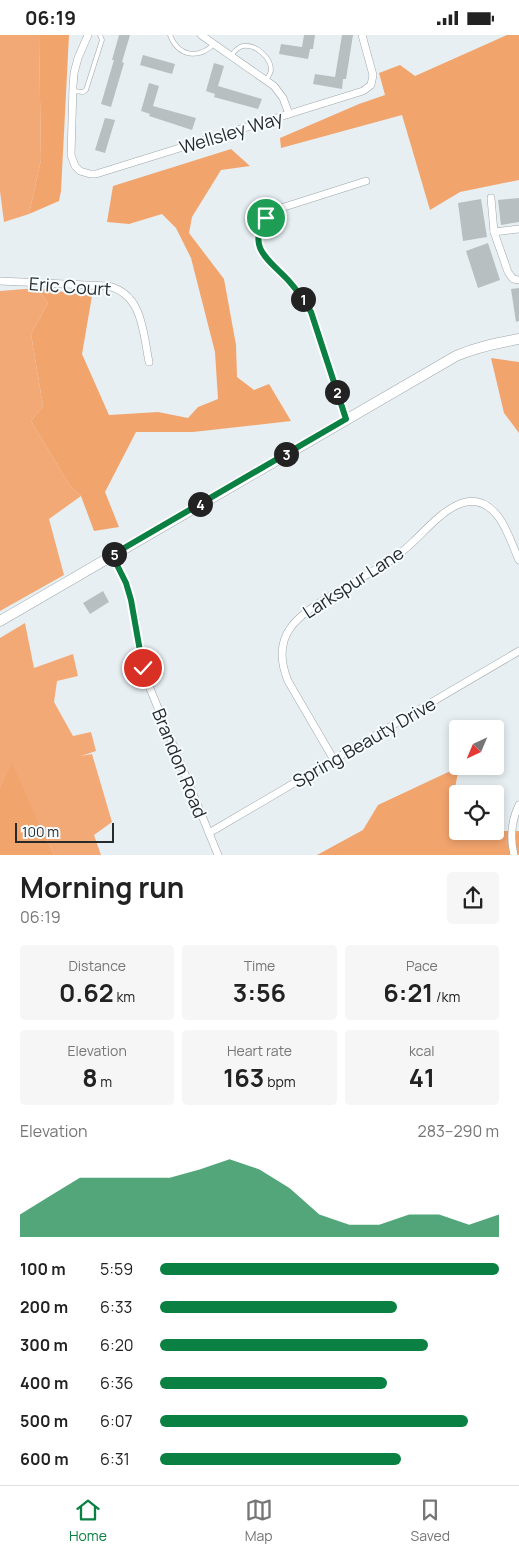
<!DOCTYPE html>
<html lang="en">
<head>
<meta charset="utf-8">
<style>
	:root { --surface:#fff; --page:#f6f6f6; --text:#222; --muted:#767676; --line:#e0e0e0; --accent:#0b8043 }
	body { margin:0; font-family:Manrope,sans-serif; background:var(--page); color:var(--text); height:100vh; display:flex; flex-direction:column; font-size:19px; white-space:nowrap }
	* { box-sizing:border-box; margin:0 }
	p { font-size:16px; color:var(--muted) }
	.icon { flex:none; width:28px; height:28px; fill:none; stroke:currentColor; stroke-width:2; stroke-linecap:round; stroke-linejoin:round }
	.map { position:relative; height:820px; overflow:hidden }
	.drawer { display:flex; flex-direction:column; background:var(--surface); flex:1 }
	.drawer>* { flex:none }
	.needle { width:32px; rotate:224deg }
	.tools { position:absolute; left:449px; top:685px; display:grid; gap:10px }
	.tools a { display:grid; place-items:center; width:55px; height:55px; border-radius:5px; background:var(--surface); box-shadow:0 2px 8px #0003; font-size:25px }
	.scale { position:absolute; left:15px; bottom:12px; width:99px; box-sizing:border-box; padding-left:5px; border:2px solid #272a2b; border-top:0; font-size:14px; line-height:18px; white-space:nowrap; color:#272a2b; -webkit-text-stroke:4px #f6fcff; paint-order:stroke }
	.pin { position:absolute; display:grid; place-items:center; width:42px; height:42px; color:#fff; margin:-21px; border:2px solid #fff; border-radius:50%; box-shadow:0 1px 5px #0007 }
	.km { position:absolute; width:25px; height:25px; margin:-12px; border-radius:50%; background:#222; color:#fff; font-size:14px; line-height:25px; text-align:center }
	.round { display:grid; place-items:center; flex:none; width:52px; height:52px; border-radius:5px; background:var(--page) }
	.overview { display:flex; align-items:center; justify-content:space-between; height:85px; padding:0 20px }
	h1 { font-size:28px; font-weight:700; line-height:38px }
	.figures { display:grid; grid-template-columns:repeat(3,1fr); gap:8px; height:85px; padding:5px 20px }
	.figures div { display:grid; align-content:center; border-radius:5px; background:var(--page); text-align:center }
	.figures b { font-size:25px; font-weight:700 }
	.figures small { font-size:14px; font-weight:400 }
	.figures p { font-size:14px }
	.chart { height:140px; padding:10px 20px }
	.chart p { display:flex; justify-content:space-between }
	.chart svg { width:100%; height:90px; margin-top:5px; fill:var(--accent); opacity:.7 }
	ul { padding:0 20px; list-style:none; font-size:16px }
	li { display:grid; grid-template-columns:80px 60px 1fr; align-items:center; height:38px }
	li i { height:12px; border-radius:6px; background:var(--accent) }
	.status { display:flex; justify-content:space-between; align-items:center; height:35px; padding:0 25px; background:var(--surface); direction:ltr }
	.status svg { height:14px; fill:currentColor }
	.tabs { display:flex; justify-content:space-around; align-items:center; height:70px; border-top:1px solid var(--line); background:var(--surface); font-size:14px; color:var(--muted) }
	.tabs a { display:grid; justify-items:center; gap:2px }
	.tabs .selected { color:var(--accent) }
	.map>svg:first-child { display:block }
</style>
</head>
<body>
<div class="status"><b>06:19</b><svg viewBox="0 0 49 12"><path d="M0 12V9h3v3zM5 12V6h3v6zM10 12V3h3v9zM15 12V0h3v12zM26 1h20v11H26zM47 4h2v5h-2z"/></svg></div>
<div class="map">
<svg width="519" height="820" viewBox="0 0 519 820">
	<rect width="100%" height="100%" fill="#e7eff2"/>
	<g fill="#f3a976">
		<path d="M0 0H39L41 125 29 179 4 187 0 156Z"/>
		<path d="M37 253 48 268 31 299 43 371 31 386 70 451 81 461 49 484 64 540 0 576V256Z"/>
		<path d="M25 588 34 633 73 619 78 641 57 646 54 667 73 701 91 697 96 716 81 721 92 719 112 787 94 800 101 820H54L12 728 0 752V603Z"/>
	</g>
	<g fill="#f2a46d">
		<path d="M39 0H69L61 156 59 166 29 179 41 125Z"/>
		<path d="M507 0H519V145L460 157 430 175 402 80 281 113 280 103 359 69 385 60 379 38 400 30 415 41Z"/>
		<path d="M231 114 250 131 221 135 192 182 189 198 224 244 236 310 237 342 254 355 269 349 291 386 193 397H136L105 457 119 492 94 496 81 461 70 451 31 386 43 371 31 299 48 268 37 253 92 261 82 319 109 380 158 377 188 383 198 372 218 364 215 317 191 223 176 193 162 179 129 189 107 187 113 151Z"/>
		<path d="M491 323 519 327V398L504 378Z"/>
		<path d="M12 727 54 820H0V752Z"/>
		<path d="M459 732 453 764 457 768 458 796H519V820H317L363 795 378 770Z"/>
	</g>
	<g fill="#b7bfc1">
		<path d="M119 0H130L122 27 124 28 111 72 101 69 114 25H112Z"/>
		<path d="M304 0H315L313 14H310L308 24 279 19 281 9 302 12Z"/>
		<path d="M342 0H353L346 44H343L342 54 313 49 315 39 335 42Z"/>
		<path d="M143 20 175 29 172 39 140 30Z"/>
		<path d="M214 28 224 31 218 51 262 64 258 74 214 62 215 59 206 56Z"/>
		<path d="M149 48 159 51 153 71 196 83 192 95 149 81 150 79 141 76Z"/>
		<path d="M105 83 115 85 105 118 95 115Z"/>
		<path d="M519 163V187L501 190 498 165Z"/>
		<path d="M481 164 487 202 463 206 458 168Z"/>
		<path d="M488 208 500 245 478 253 466 216Z"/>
		<path d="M519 253V286L516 287 511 254Z"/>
		<path d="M103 556 109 567 90 579 83 568Z"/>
	</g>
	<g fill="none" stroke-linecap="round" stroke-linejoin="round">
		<defs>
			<g id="lane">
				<path d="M170 0C178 21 198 25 214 9"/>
				<path d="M231 21C234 17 237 12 243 11 255 9 271 22 271 35 271 38 268 42 266 45"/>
				<path d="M73 56 83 57 86 55 102 5 100 0"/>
			</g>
			<g id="street">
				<path d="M88 0 78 23 74 38 73 51 71 120 75 131 80 136 90 139H96L363 56 371 50 373 40 362 0"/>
				<path d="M201 0 274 51 283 63 289 79"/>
				<path d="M491 163 494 197 508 237 513 244 519 245"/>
				<path d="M494 197 519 194"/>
				<path d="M0 246 108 251C143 259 143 298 149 327"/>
				<path d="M346 384 311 277 303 263 294 253 262 218 258 207 259 196 266 183 281 173 366 146"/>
				<path d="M112 520 126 548 131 565 135 582 139 614 149 651 218 820"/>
				<path d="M334 725 288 646C268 597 301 579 337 557 355 547 373 536 390 526 399 519 407 513 414 506 435 486 468 445 497 480 507 492 512 510 519 525"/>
				<path d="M209 798 519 616"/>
				<path d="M514 820C510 803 511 786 519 770"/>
			</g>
			<path id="secondary" d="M0 586 456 321C477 312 497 308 519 304"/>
		</defs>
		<use href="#lane" stroke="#9ea6a9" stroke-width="5"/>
		<use href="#street" stroke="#9ea6a9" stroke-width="8"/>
		<use href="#secondary" stroke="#9ea6a9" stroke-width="11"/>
		<use href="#lane" stroke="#fff" stroke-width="4"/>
		<use href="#street" stroke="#fff" stroke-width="7"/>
		<use href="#secondary" stroke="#fff" stroke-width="10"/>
	</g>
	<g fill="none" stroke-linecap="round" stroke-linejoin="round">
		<defs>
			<path id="route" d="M143 633 131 565 126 548 112 520 346 384 311 277C304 265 297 255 288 245 269 225 246 212 266 183"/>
		</defs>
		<use href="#route" stroke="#fff" stroke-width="10"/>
		<use href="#route" stroke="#0b8043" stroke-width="6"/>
	</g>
	<g text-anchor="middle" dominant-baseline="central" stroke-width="4" stroke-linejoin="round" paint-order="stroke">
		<g font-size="18" fill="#272a2b" stroke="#f6fcff">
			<text transform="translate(231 97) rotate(-17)">Wellsley Way</text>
			<text transform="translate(70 251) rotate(4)">Eric Court</text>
			<text transform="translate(353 547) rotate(-33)">Larkspur Lane</text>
			<text transform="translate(364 707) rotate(-30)">Spring Beauty Drive</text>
			<text transform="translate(180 728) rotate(68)">Brandon Road</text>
		</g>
	</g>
</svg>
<div class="tools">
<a><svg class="needle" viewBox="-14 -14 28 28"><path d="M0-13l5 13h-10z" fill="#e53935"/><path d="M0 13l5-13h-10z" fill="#767676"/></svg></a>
<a><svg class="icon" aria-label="locate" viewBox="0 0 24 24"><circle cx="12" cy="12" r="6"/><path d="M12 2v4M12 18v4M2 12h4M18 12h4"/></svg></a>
</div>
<div class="scale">100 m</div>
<div class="pin" style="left:266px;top:183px;background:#1e9e55"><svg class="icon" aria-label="arrive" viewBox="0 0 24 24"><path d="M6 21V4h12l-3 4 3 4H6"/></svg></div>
<div class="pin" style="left:143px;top:633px;background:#d93025"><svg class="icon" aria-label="check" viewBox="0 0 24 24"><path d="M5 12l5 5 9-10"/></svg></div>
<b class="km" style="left:303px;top:264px">1</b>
<b class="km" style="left:337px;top:357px">2</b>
<b class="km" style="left:286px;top:419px">3</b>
<b class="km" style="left:200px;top:469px">4</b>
<b class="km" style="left:114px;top:519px">5</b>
</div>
<section class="drawer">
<div class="overview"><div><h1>Morning run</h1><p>06:19</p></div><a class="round"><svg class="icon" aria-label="share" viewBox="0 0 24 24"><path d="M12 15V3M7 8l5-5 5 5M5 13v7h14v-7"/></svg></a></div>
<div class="figures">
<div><p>Distance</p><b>0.62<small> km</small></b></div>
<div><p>Time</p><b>3:56</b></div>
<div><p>Pace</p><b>6:21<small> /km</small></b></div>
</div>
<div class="figures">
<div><p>Elevation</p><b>8<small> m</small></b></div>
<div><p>Heart rate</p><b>163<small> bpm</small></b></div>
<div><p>kcal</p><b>41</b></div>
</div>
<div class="chart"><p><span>Elevation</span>283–290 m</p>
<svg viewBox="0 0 160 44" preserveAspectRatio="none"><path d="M0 44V33L10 24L20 15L30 15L40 15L50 15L60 11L70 6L80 11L90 20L100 33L110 38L120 38L130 33L140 33L150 38L160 33V44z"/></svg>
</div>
<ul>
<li><b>100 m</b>5:59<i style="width:100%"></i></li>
<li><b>200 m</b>6:33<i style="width:70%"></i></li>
<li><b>300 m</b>6:20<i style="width:79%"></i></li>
<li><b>400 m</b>6:36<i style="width:67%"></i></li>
<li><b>500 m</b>6:07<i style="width:91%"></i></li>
<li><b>600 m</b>6:31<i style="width:71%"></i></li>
</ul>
</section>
<nav class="tabs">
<a class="selected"><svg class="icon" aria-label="home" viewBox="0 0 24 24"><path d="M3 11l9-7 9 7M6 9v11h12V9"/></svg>Home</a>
<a><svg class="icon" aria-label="map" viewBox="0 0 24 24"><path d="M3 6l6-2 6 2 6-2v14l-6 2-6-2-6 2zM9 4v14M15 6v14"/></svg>Map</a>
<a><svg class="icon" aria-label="saved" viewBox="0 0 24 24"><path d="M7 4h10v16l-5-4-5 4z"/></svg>Saved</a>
</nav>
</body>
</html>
